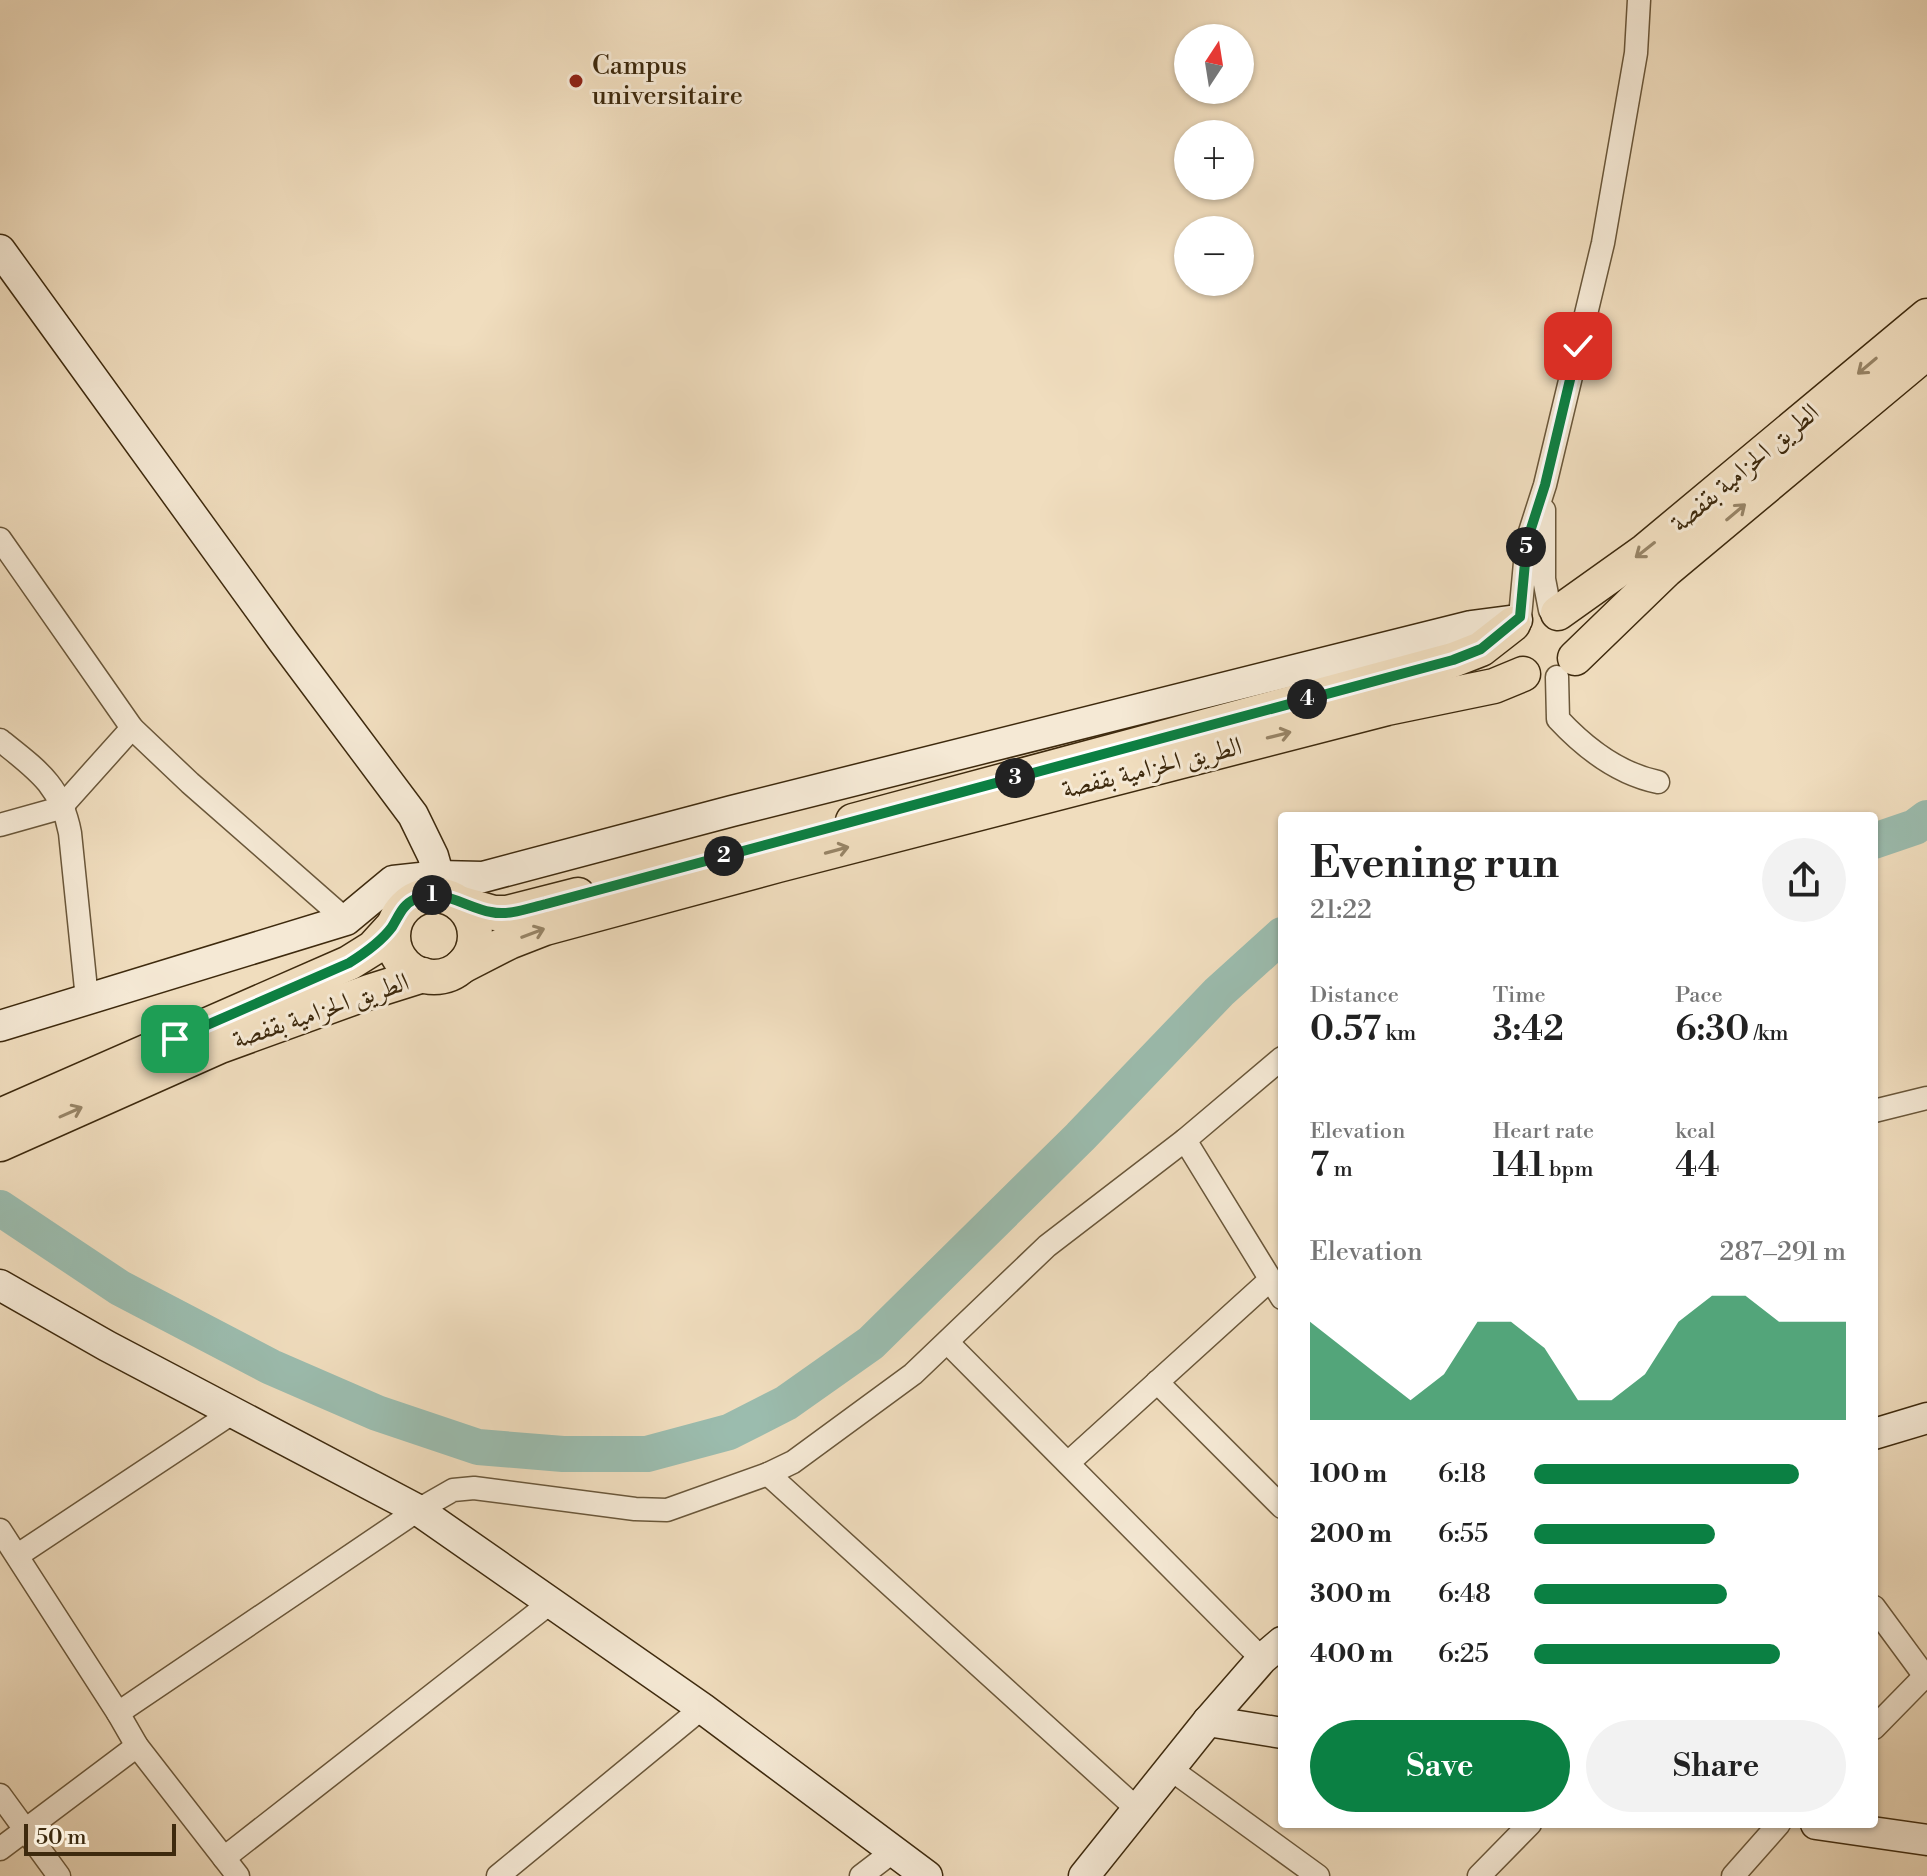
<!DOCTYPE html>
<html lang="en">
<head>
<meta charset="utf-8">
<style>
	:root { --surface:#fff; --page:#f2f2f2; --text:#222; --muted:#767676; --accent:#0b8043 }
	body { margin:0; font-family:"Libre Bodoni",Amiri,serif; background:var(--page); color:var(--text); height:100vh; display:flex; flex-direction:column; font-size:30px; white-space:nowrap }
	* { box-sizing:border-box; margin:0 }
	p { font-size:26px; color:var(--muted) }
	.icon { flex:none; width:44px; height:44px; fill:none; stroke:currentColor; stroke-width:2; stroke-linecap:round; stroke-linejoin:round }
	.map { position:relative; flex:1; overflow:hidden }
	.side { position:absolute; left:1278px; top:812px; width:600px; height:1016px; display:flex; flex-direction:column; background:var(--surface); border-radius:8px; box-shadow:0 2px 6px #0004 }
	.side>* { flex:none }
	.needle { width:52px; rotate:12deg }
	.controls { position:absolute; left:1174px; top:24px; display:grid; gap:16px }
	.controls a { display:grid; place-items:center; width:80px; height:80px; border-radius:50%; background:var(--surface); box-shadow:0 2px 6px #0004; font-size:40px }
	.scale { position:absolute; left:24px; bottom:20px; width:152px; box-sizing:border-box; padding-left:8px; border:4px solid #3e2a0e; border-top:0; font-size:22px; line-height:28px; white-space:nowrap; color:#3e2a0e; -webkit-text-stroke:6px #f5e9d5; paint-order:stroke }
	.pin { position:absolute; display:grid; place-items:center; width:68px; height:68px; color:#fff; margin:-34px; border-radius:16px; box-shadow:0 4px 12px #0006 }
	.km { position:absolute; width:40px; height:40px; margin:-20px; border-radius:50%; background:#222; color:#fff; font-size:22px; line-height:40px; text-align:center }
	.round { display:grid; place-items:center; flex:none; width:84px; height:84px; border-radius:42px; background:var(--page) }
	.headline { display:flex; align-items:center; justify-content:space-between; height:136px; padding:0 32px }
	h1 { font-size:44px; font-weight:600; line-height:60px }
	.metrics { display:grid; grid-template-columns:repeat(3,1fr); gap:12px; height:136px; padding:8px 32px }
	.metrics div { display:grid; align-content:center }
	.metrics b { font-size:34px; font-weight:600 }
	.metrics small { font-size:22px; font-weight:400 }
	.metrics p { font-size:22px }
	.chart { height:224px; padding:16px 32px }
	.chart p { display:flex; justify-content:space-between }
	.chart svg { width:100%; height:144px; margin-top:8px; fill:var(--accent); opacity:.7 }
	.cta { display:flex; gap:16px; margin-top:auto; padding:16px 32px }
	.cta a { flex:1; height:92px; border-radius:48px; background:var(--accent); color:#fff; font-size:32px; font-weight:600; line-height:92px; text-align:center }
	.cta a+a { background:var(--page); color:var(--text) }
	ul { padding:0 32px; list-style:none; font-size:26px }
	li { display:grid; grid-template-columns:128px 96px 1fr; align-items:center; height:60px }
	li i { height:20px; border-radius:10px; background:var(--accent) }
	.map>svg:first-child { display:block }
</style>
</head>
<body>
<div class="map">
<svg width="1927" height="1876" viewBox="0 0 1927 1876">
	<rect width="100%" height="100%" fill="#f0ddbe"/>
	<filter id="stains"><feTurbulence type="fractalNoise" baseFrequency=".0025" numOctaves="4"/><feColorMatrix values="0 0 0 0 .2 0 0 0 0 .09 0 0 0 0 .02 0 0 0 .5 -.17"/></filter>
	<radialGradient id="worn" r=".72"><stop offset=".6" stop-color="#630" stop-opacity="0"/><stop offset="1" stop-color="#630" stop-opacity=".3"/></radialGradient>
	<g fill="none" stroke-linecap="round" stroke-linejoin="round">
		<g stroke="#9bbcae" stroke-width="36">
			<path d="M1874 841 1915 827 1927 818"/>
			<path d="M0 1208 120 1288 271 1367 377 1413 478 1447 563 1454H647L729 1432 786 1403 871 1343 1080 1137 1219 992 1282 935"/>
		</g>
		<defs>
			<g id="street">
				<path d="M1544 510V579L1550 610"/>
				<path d="M0 539 132 728 190 783 346 920"/>
				<path d="M1520 617 1527 541 1545 485 1603 243 1636 53 1639 0"/>
				<path d="M1557 677 1558 719C1585 748 1619 774 1658 782"/>
				<path d="M0 740C36 769 61 785 70 833L87 999"/>
				<path d="M63 805 132 728"/>
				<path d="M0 825 64 807"/>
				<path d="M1874 1111 1927 1098"/>
				<path d="M1185 1140 1282 1298"/>
				<path d="M948 1343 1262 1659"/>
				<path d="M1157 1382 1282 1507"/>
				<path d="M1068 1463 1270 1280"/>
				<path d="M768 1474 1136 1808"/>
				<path d="M0 1530 118 1713 137 1746 238 1876"/>
				<path d="M18 1555 235 1411"/>
				<path d="M1874 1607 1927 1679"/>
				<path d="M118 1713 418 1510 453 1490 474 1488 635 1509 667 1510 768 1474 793 1462 913 1374 1047 1246 1185 1140 1282 1058"/>
				<path d="M1874 1728 1925 1676"/>
				<path d="M1169 1768 1318 1876"/>
				<path d="M0 1795 59 1876"/>
				<path d="M0 1849 137 1746"/>
				<path d="M224 1858 550 1603"/>
				<path d="M498 1876 702 1708"/>
				<path d="M861 1876 895 1850"/>
				<path d="M1479 1876 1530 1824"/>
				<path d="M1733 1876 1779 1824"/>
			</g>
			<g id="secondary">
				<path d="M0 250 283 641 413 815 433 856 444 895"/>
				<path d="M0 1026 346 920 393 881 439 876 483 877 732 811 1471 626 1517 620"/>
				<path d="M0 1285 107 1346 418 1510 702 1708 927 1876"/>
				<path d="M1874 1434 1927 1418"/>
				<path d="M1208 1721 1282 1733"/>
				<path d="M1816 1824 1927 1840"/>
				<path d="M1084 1876 1208 1721 1262 1659 1282 1642"/>
			</g>
			<g id="primary">
				<path d="M1558 613 1645 551 1927 316"/>
				<path d="M1575 658 1666 570 1927 352"/>
				<path d="M853 821 1453 660 1481 649 1513 624"/>
				<circle cx="434" cy="936" r="41"/>
				<path d="M459 903 494 913H507L578 895"/>
				<path d="M462 966 509 942 545 928 778 865 1387 708 1494 686 1523 674"/>
				<path d="M0 1116 349 963 373 948 393 926"/>
				<path d="M0 1144 220 1046 369 992 423 975"/>
			</g>
		</defs>
		<use href="#street" stroke="#6a573a" stroke-width="25"/>
		<use href="#secondary" stroke="#3e2a0e" stroke-width="33"/>
		<use href="#primary" stroke="#3e2a0e" stroke-width="37"/>
		<use href="#street" stroke="#f5e9d5" stroke-width="22"/>
		<use href="#secondary" stroke="#f5e9d5" stroke-width="30"/>
		<use href="#primary" stroke="#f0ddbe" stroke-width="34"/>
	</g>
	<defs><path id="oneway-shaft" d="M-6 0H5M1.5-3L5.5 0L1.5 3" fill="none" stroke-width="1.6" stroke-linecap="round" stroke-linejoin="round" transform="scale(2)"/></defs>
	<g stroke="#978466">
		<use href="#oneway-shaft" transform="translate(1867 366) rotate(140)"/>
		<use href="#oneway-shaft" transform="translate(1736 512) rotate(-40)"/>
		<use href="#oneway-shaft" transform="translate(1645 550) rotate(142)"/>
		<use href="#oneway-shaft" transform="translate(1279 735) rotate(-14)"/>
		<use href="#oneway-shaft" transform="translate(837 850) rotate(-15)"/>
		<use href="#oneway-shaft" transform="translate(533 933) rotate(-21)"/>
		<use href="#oneway-shaft" transform="translate(71 1112) rotate(-24)"/>
	</g>
	<g fill="none" stroke-linecap="round" stroke-linejoin="round">
		<defs>
			<path id="route" d="M175 1039 349 963C365 953 381 942 392 927 399 916 402 905 415 899 440 886 466 908 491 912 509 916 529 908 546 904L1453 660 1481 649 1520 617 1527 541 1545 485 1578 346"/>
		</defs>
		<use href="#route" stroke="#fff" stroke-width="16"/>
		<use href="#route" stroke="#0b8043" stroke-width="10"/>
	</g>
	<circle fill="#8f2418" stroke="#f5e9d5" stroke-width="3" cx="576" cy="81" r="8"/>
	<g text-anchor="middle" dominant-baseline="central" stroke-width="6" stroke-linejoin="round" paint-order="stroke">
		<g font-size="26" fill="#3e2a0e" stroke="#f5e9d5" text-anchor="start">
			<text x="592" y="66">Campus<tspan x="592" dy="30">universitaire</tspan></text>
		</g>
		<g font-size="26" fill="#3e2a0e" stroke="#f5e9d5">
			<text transform="translate(1745 468) rotate(-40)">الطريق الحزامية بقفصة</text>
			<text transform="translate(1152 768) rotate(-14)">الطريق الحزامية بقفصة</text>
			<text transform="translate(321 1011) rotate(-19)">الطريق الحزامية بقفصة</text>
		</g>
	</g>
	<rect width="100%" height="100%" filter="url(#stains)"/>
	<rect width="100%" height="100%" fill="url(#worn)"/>
</svg>
<div class="controls">
<a><svg class="needle" viewBox="-14 -14 28 28"><path d="M0-13l5 13h-10z" fill="#e53935"/><path d="M0 13l5-13h-10z" fill="#767676"/></svg></a>
<a>+</a>
<a>−</a>
</div>
<div class="scale">50 m</div>
<div class="pin" style="left:175px;top:1039px;background:#1e9e55"><svg class="icon" aria-label="arrive" viewBox="0 0 24 24"><path d="M6 21V4h12l-3 4 3 4H6"/></svg></div>
<div class="pin" style="left:1578px;top:346px;background:#d93025"><svg class="icon" aria-label="check" viewBox="0 0 24 24"><path d="M5 12l5 5 9-10"/></svg></div>
<b class="km" style="left:432px;top:895px">1</b>
<b class="km" style="left:724px;top:856px">2</b>
<b class="km" style="left:1015px;top:778px">3</b>
<b class="km" style="left:1307px;top:699px">4</b>
<b class="km" style="left:1526px;top:547px">5</b>
<section class="side">
<div class="headline"><div><h1>Evening run</h1><p>21:22</p></div><a class="round"><svg class="icon" aria-label="share" viewBox="0 0 24 24"><path d="M12 15V3M7 8l5-5 5 5M5 13v7h14v-7"/></svg></a></div>
<div class="metrics">
<div><p>Distance</p><b>0.57<small> km</small></b></div>
<div><p>Time</p><b>3:42</b></div>
<div><p>Pace</p><b>6:30<small> /km</small></b></div>
</div>
<div class="metrics">
<div><p>Elevation</p><b>7<small> m</small></b></div>
<div><p>Heart rate</p><b>141<small> bpm</small></b></div>
<div><p>kcal</p><b>44</b></div>
</div>
<div class="chart"><p><span>Elevation</span>287–291 m</p>
<svg viewBox="0 0 160 44" preserveAspectRatio="none"><path d="M0 44V14L10 22L20 30L30 38L40 30L50 14L60 14L70 22L80 38L90 38L100 30L110 14L120 6L130 6L140 14L150 14L160 14V44z"/></svg>
</div>
<ul>
<li><b>100 m</b>6:18<i style="width:85%"></i></li>
<li><b>200 m</b>6:55<i style="width:58%"></i></li>
<li><b>300 m</b>6:48<i style="width:62%"></i></li>
<li><b>400 m</b>6:25<i style="width:79%"></i></li>
</ul>
<div class="cta"><a>Save</a><a>Share</a></div>
</section>
</div>
</body>
</html>
